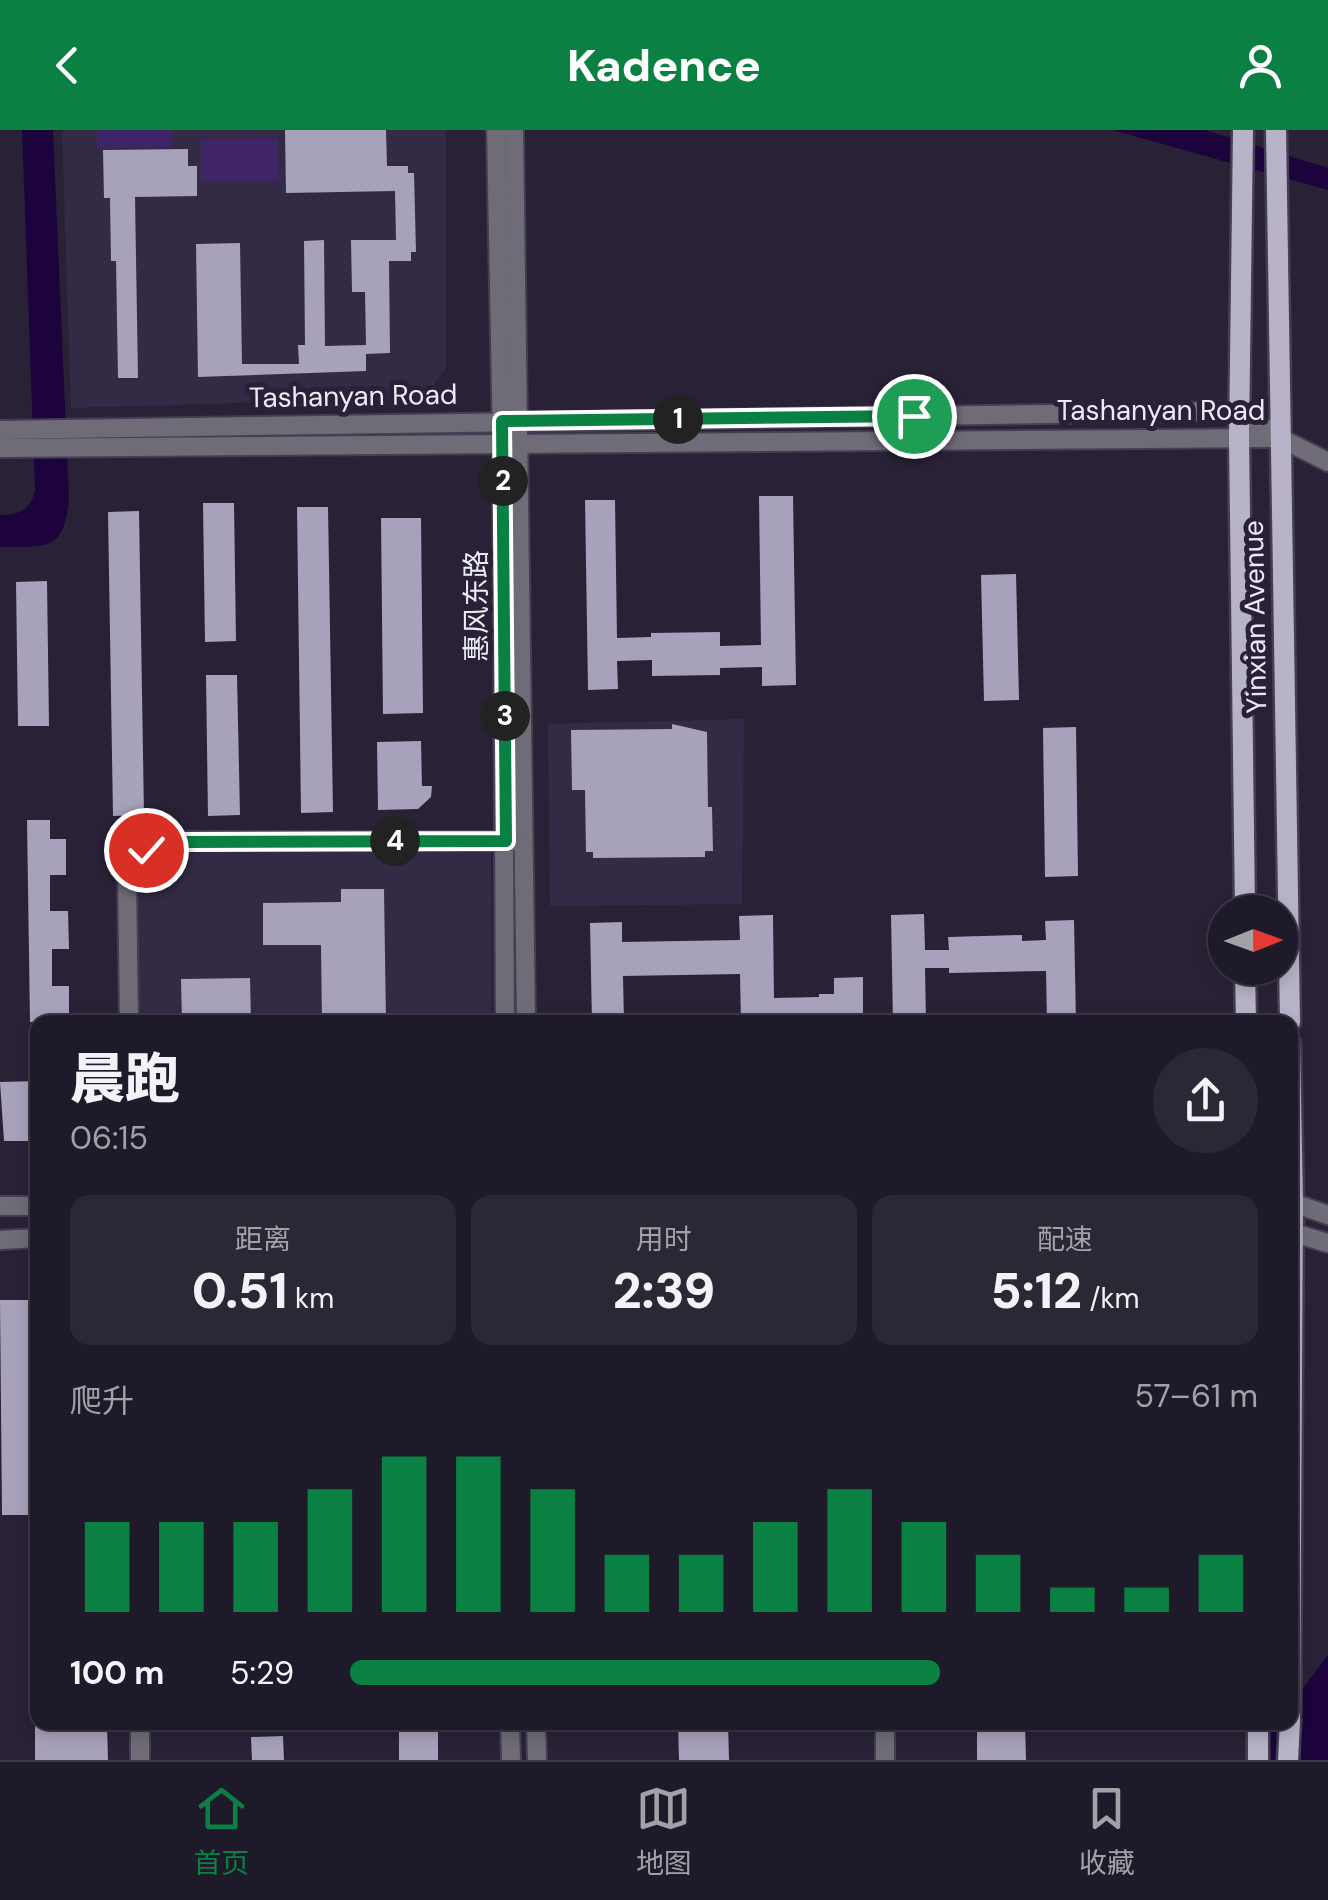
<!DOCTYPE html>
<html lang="zh">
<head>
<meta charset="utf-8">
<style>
	:root { --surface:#1f1a29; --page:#2c2735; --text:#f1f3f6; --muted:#a1a1a8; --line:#3c3846; --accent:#0b8043 }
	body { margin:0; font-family:"DM Sans","Noto Sans SC",sans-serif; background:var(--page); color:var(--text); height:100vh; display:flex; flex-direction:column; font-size:38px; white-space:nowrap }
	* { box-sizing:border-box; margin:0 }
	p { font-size:32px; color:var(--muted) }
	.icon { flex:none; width:55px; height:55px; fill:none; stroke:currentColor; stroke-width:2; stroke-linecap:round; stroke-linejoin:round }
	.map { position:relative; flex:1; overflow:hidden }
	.panel { position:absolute; left:30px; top:885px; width:1268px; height:715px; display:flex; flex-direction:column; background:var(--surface); border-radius:20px; box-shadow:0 5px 15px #0003,0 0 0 2px var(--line) }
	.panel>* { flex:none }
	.needle { width:65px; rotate:89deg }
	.fabs { position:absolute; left:1208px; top:765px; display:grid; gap:20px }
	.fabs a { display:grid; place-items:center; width:90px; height:90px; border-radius:50%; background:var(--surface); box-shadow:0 5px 15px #0003,0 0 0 2px var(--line); font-size:50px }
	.pin { position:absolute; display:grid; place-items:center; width:85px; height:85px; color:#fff; margin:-42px; border:5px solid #fff; border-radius:50%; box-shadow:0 2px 10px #0007 }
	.km { position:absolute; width:50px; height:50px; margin:-25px; border-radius:50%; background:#222; color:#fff; font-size:28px; line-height:50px; text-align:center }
	.round { display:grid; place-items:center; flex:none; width:105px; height:105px; border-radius:52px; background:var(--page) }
	.summary { display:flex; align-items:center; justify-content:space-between; height:170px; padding:0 40px }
	h1 { font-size:55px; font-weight:800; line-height:75px }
	.stats { display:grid; grid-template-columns:repeat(3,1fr); gap:15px; height:170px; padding:10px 40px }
	.stats div { display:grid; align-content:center; border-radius:20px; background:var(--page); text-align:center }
	.stats b { font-size:50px; font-weight:800 }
	.stats small { font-size:28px; font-weight:400 }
	.stats p { font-size:28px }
	.chart { height:280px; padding:20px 40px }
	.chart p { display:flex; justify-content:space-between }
	.chart svg { width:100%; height:180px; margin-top:10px; stroke:var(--accent); stroke-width:6 }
	ul { padding:0 40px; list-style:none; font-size:32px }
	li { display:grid; grid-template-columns:160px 120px 1fr; align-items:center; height:75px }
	li i { height:25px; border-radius:12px; background:var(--accent) }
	header { display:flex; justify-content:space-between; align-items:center; height:130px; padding:0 40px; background:var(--accent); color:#fff; font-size:45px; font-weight:800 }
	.dock { display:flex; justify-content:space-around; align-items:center; height:140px; border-top:2px solid var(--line); background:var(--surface); font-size:28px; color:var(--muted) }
	.dock a { display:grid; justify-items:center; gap:5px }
	.dock .on { color:var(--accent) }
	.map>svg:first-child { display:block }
</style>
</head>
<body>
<header><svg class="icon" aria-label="back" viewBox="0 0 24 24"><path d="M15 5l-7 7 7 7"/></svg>Kadence<svg class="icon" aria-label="person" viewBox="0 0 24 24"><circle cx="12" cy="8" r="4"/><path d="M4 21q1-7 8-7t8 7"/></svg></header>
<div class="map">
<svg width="1328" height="1630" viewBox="0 0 1328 1630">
	<rect width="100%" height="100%" fill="#292237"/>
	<g fill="#332b45">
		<path d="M62 0H446V238L431 258 411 268 71 278Z"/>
		<path d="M744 589 742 774 550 776 548 594Z"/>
		<path d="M491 717 492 892H136L134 752 150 724 169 719Z"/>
	</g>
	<g fill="#3f2468">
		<path d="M97 0H172V17L97 18Z"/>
		<path d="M278 8 279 51 201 52V9Z"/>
	</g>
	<g fill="#1d033b">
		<path d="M22 0H53L69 368C65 422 45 417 0 417V385C19 385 31 380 35 360Z"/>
		<path d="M1112 0H1205L1328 38V60Z"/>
		<path d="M1328 1525V1630H1249L1277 1593 1290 1592V1575Z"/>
	</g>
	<g fill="#a8a1bb">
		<path d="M285 0H386L387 36H408V43H414L416 122H411V131H389L390 223 366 224V241L198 247 196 114 240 113 242 234H299L298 215H305L304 111 324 110 325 216 366 215 365 162H352L351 110H396L395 61 286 63Z"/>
		<path d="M188 19V36H197V66L135 67 138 248H118L116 131H111L110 68H104L103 20Z"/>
		<path d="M759 366H793L796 555 762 556V537L720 538V545L652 546V530L617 531 618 559 588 560 585 370H615L617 508 651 507V503L720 502V516L761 515Z"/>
		<path d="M203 373H234L236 511 205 512Z"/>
		<path d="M297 377H328L333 682 301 683Z"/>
		<path d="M139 381 144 685 113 686 108 382Z"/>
		<path d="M381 388H421L423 583 383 584Z"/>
		<path d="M1016 444 1019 570 984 571 981 445Z"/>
		<path d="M47 451 49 596H18L16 452Z"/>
		<path d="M206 545H237L240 685 208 686Z"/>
		<path d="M672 594 707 602 708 677H712L713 721H705V727L593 728V722H586L585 660H572L571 600 672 599Z"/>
		<path d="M1076 597 1078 746 1045 747 1043 598Z"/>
		<path d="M421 611 422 656H432L431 667 418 679 378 680 377 612Z"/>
		<path d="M27 690H50V709H66V745H50V781H68L69 819H52V856H69V892H30Z"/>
		<path d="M341 759H384L386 892H322L321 815H263V773L341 772Z"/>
		<path d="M924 784 925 820H949L948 807 1022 805V811L1046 810 1045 791 1074 790 1076 892H1047L1046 841 949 843V838H925L926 892H893L891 785Z"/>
		<path d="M773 785 774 868 819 867V864H834V848L863 847V892H741L740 844 623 846 624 892H592L590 793 622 792V812L740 810 739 786Z"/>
		<path d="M250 848 251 892H182L181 849Z"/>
		<path d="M38 951 35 1011H4L0 952Z"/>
		<path d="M0 1170H36L38 1385H2Z"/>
		<path d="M678 1592H728L729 1630H679Z"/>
		<path d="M977 1592H1025L1026 1630H977Z"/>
		<path d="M107 1594 108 1630H35V1595Z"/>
		<rect x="399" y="1599" width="39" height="31"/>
		<path d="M283 1606 284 1630H252L251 1607Z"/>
	</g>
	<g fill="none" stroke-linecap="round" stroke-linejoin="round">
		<defs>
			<g id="minor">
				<path d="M496 0 502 313 505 892"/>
				<path d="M514 0 526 892"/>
				<path d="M0 300 1240 281 1280 308 1328 332"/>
				<path d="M0 318 1279 308"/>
				<path d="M129 892 127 745 147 719 184 711H514"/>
				<path d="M1290 1072 1328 1085"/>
				<path d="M0 1076H38"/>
				<path d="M1290 1102 1328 1113"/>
				<path d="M0 1110 38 1108"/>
				<path d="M140 1592V1630"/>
				<path d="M510 1592 511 1630"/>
				<path d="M536 1592 537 1630"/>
				<path d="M885 1592V1630"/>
			</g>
			<g id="major">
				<path d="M1243 0 1239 307 1245 782"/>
				<path d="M1276 0 1290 892"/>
				<path d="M1245 838 1246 892"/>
				<path d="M1290 914 1293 1072 1290 1589"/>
				<path d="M1258 1630V1592"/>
				<path d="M1288 1630 1290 1592"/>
			</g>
		</defs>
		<use href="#minor" stroke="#443e52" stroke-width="22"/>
		<use href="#major" stroke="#443e52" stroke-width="25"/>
		<use href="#minor" stroke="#6f6c77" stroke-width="18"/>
		<use href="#major" stroke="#b9b3c9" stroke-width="20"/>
	</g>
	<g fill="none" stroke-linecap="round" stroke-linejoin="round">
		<defs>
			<path id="route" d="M146 720 184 712 506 711 502 291 914 286"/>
		</defs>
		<use href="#route" stroke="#fff" stroke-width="20"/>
		<use href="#route" stroke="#0b8043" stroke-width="12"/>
	</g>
	<g text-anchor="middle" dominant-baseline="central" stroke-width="10" stroke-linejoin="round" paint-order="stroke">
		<g font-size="28" fill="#edeaf7" stroke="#292237">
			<text transform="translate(353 266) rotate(-1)">Tashanyan Road</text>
			<text x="1161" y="280">Tashanyan Road</text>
			<text transform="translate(476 476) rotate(-90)">惠风东路</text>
			<text transform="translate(1255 487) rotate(-91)">Yinxian Avenue</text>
		</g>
	</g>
</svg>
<div class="fabs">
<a><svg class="needle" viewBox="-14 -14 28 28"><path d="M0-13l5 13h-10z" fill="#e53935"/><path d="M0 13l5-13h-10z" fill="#a1a1a8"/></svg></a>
</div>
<div class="pin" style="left:914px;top:286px;background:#1e9e55"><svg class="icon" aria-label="arrive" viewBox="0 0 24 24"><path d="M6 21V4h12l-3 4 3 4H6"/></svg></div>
<div class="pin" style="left:146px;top:720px;background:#d93025"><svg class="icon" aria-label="check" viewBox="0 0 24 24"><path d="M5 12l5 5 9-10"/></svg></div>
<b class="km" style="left:678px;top:289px">1</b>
<b class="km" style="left:503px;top:351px">2</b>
<b class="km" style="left:505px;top:586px">3</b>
<b class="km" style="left:395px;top:711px">4</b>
<section class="panel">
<div class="summary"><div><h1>晨跑</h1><p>06:15</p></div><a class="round"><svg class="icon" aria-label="share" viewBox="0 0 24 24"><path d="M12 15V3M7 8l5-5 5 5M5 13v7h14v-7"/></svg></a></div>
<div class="stats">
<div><p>距离</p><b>0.51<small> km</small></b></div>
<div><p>用时</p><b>2:39</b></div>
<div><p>配速</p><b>5:12<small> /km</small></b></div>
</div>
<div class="chart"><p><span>爬升</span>57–61 m</p>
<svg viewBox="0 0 160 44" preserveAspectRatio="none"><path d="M5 44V22M15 44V22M25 44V22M35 44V14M45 44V6M55 44V6M65 44V14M75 44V30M85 44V30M95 44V22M105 44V14M115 44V22M125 44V30M135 44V38M145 44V38M155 44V30"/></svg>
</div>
<ul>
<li><b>100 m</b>5:29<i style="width:65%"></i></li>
</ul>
</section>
</div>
<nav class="dock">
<a class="on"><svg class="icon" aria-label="home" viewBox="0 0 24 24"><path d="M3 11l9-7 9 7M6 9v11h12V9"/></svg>首页</a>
<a><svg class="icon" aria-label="map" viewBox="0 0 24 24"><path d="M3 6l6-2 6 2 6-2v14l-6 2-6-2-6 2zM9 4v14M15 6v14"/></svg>地图</a>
<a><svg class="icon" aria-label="saved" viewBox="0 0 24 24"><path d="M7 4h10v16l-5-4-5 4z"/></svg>收藏</a>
</nav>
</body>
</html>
